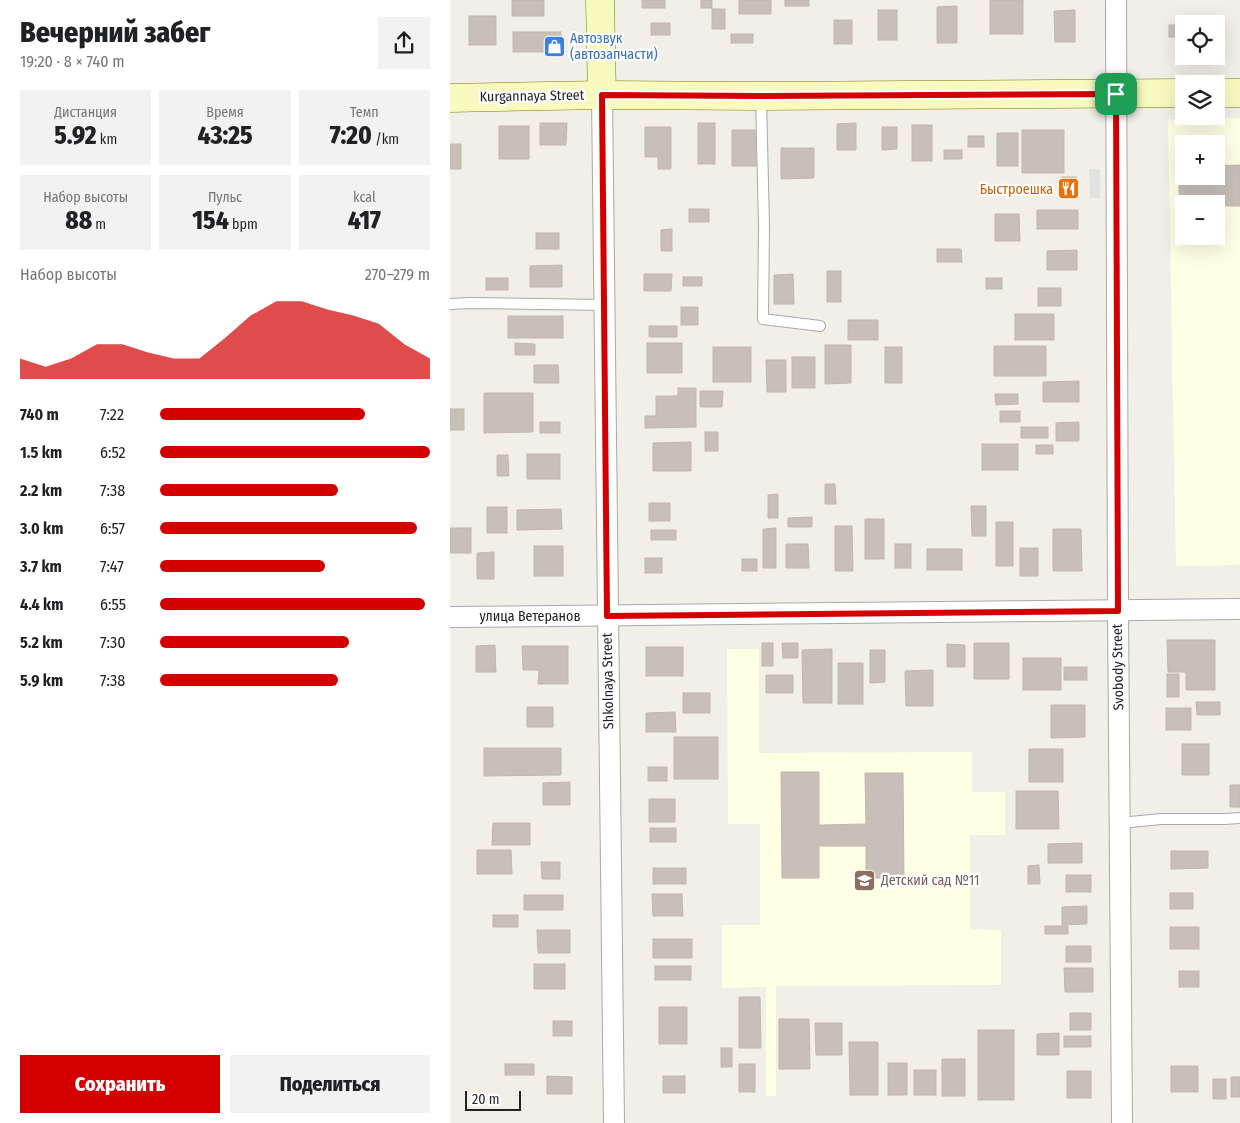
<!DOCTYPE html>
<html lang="ru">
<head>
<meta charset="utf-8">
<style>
	:root { --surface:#fff; --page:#f2f2f2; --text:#202124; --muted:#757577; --accent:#d40000 }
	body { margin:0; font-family:"Fira Sans Condensed",sans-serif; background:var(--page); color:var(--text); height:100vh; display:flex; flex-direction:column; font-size:19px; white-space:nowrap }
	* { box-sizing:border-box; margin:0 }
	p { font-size:16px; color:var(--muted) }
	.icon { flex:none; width:28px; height:28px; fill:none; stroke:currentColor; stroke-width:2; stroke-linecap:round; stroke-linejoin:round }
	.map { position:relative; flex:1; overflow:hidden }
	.panel { display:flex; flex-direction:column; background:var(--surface); width:450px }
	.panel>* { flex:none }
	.fabs { position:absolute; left:725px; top:15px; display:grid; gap:10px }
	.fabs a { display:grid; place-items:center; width:50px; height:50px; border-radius:0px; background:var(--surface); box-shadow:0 5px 20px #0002; font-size:25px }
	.scale { position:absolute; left:15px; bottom:12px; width:56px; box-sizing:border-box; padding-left:5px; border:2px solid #222; border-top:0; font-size:14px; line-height:18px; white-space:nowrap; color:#222; -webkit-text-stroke:4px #fff; paint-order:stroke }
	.pin { position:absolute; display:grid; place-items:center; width:42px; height:42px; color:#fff; margin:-21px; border-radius:10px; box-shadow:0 2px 8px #0006 }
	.round { display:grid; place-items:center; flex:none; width:52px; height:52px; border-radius:0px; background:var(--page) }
	.summary { display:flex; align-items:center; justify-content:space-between; height:85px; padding:0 20px }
	h1 { font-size:28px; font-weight:800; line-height:38px }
	.metrics { display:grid; grid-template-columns:repeat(3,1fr); gap:8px; height:85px; padding:5px 20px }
	.metrics div { display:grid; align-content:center; border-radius:0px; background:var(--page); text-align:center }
	.metrics b { font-size:25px; font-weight:800 }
	.metrics small { font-size:14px; font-weight:400 }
	.metrics p { font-size:14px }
	.chart { height:140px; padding:10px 20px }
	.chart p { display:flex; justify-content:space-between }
	.chart svg { width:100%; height:90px; margin-top:5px; fill:var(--accent); opacity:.7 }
	.button { display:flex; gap:10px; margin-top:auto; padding:10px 20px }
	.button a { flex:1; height:58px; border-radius:0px; background:var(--accent); color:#fff; font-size:20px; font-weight:800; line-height:58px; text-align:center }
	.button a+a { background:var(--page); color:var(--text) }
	ul { padding:0 20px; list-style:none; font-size:16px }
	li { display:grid; grid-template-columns:80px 60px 1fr; align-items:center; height:38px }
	li i { height:12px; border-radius:6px; background:var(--accent) }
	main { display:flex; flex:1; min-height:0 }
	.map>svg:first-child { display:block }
</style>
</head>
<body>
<main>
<section class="panel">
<div class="summary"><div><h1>Вечерний забег</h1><p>19:20 · 8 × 740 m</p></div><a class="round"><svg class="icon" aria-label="share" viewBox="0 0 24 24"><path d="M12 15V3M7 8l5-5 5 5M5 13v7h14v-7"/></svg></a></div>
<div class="metrics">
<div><p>Дистанция</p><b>5.92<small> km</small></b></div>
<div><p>Время</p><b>43:25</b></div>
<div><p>Темп</p><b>7:20<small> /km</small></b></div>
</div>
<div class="metrics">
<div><p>Набор высоты</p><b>88<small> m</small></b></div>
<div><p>Пульс</p><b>154<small> bpm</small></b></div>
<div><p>kcal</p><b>417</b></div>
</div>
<div class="chart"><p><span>Набор высоты</span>270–279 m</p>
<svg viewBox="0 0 160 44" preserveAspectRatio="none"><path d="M0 44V34L10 38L20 34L30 27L40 27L50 31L60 34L70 34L80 24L90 13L100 6L110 6L120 10L130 13L140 17L150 27L160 34V44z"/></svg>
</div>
<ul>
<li><b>740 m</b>7:22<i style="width:76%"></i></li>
<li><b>1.5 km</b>6:52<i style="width:100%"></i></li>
<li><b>2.2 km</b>7:38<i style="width:66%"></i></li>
<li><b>3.0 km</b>6:57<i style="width:95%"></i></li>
<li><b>3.7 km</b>7:47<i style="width:61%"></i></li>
<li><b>4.4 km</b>6:55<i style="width:98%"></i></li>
<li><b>5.2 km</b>7:30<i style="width:70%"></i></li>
<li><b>5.9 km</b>7:38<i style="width:66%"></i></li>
</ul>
<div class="button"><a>Сохранить</a><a>Поделиться</a></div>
</section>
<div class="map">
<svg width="790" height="1123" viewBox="0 0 790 1123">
	<rect width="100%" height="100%" fill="#f2efe9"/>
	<g fill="#ffffe5" fill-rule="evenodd">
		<path d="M790 118V565L726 566 718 119ZM734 144H766V176H734ZM734 204H766V236H734Z"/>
		<path d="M277 649H309V753L522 752V792H555V835H520V929L551 930V985L326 986V1096H316V987L272 988V925H310V824H278Z"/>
	</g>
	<path fill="#e2e2e2" d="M639 169H650V198H640Z"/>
	<g fill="#c7bfb8" stroke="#c4b6ab">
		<rect x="62" y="0" width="32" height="16"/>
		<rect x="192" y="0" width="23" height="8"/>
		<rect x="251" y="0" width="11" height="8"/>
		<rect x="289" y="0" width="32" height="14"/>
		<rect x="335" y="0" width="24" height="6"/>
		<rect x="540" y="0" width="33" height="34"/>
		<path d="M507 6V43H487V7Z"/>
		<rect x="262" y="9" width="13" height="20"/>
		<rect x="428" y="10" width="19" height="30"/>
		<path d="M625 10V42H605L604 11Z"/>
		<rect x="19" y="16" width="27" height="29"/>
		<rect x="384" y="20" width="18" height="24"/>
		<rect x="201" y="23" width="19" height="12"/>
		<rect x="719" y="25" width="15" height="12"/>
		<rect x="63" y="32" width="48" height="20"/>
		<rect x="281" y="34" width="22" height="9"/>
		<path d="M90 123H117L116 145H90Z"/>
		<rect x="248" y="123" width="17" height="41"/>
		<path d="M406 123V150H387V124Z"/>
		<rect x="462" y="125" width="20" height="36"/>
		<rect x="49" y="126" width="30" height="33"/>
		<path d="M195 127H221V169H208V157H195Z"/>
		<path d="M432 127H447V149L432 150Z"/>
		<path d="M282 130H305L306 166H282Z"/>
		<rect x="572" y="130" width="42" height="43"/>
		<rect x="547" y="133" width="21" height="33"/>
		<rect x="518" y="136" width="16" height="11"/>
		<rect x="0" y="144" width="11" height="25"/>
		<path d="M331 148H364V178L331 179Z"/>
		<rect x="494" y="150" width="18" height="9"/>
		<path d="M790 165V206H766V204H734V208H730L728 168 734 167V176H766V166Z"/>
		<rect x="612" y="177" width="14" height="20"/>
		<rect x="239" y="209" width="20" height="13"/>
		<rect x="587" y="210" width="41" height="19"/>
		<path d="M545 214H569L570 241H545Z"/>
		<path d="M222 229V251H211V230Z"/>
		<rect x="86" y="233" width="23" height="16"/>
		<path d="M487 249H511L512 262H487Z"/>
		<path d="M627 250V270H597V251Z"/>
		<path d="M112 265V287H80V266Z"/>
		<rect x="377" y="271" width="14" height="31"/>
		<path d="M194 274H222L221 291H194Z"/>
		<path d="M343 274 344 304H324V275Z"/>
		<rect x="233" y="277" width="19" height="9"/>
		<rect x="36" y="278" width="22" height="12"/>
		<rect x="536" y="278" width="16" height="11"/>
		<rect x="588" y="288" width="23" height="18"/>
		<rect x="231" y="307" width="17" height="18"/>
		<rect x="565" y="314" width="39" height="26"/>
		<rect x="58" y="316" width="55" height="22"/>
		<rect x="398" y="320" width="30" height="20"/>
		<rect x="199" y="326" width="28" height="11"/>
		<path d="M65 343 85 344V355H65Z"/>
		<rect x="197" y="343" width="35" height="30"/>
		<path d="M375 345H401V383L375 384Z"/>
		<rect x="544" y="346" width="52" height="30"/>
		<rect x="263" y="347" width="38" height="35"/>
		<rect x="435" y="347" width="17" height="36"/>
		<rect x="342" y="357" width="23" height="31"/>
		<path d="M316 360H336V392H317Z"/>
		<path d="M84 365H108L109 383H84Z"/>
		<path d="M629 381V402H593V382Z"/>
		<path d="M228 388H246V427L195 428V416H206V396H228Z"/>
		<path d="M250 391H273L272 407H250Z"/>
		<path d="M34 393H83V432L34 433Z"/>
		<path d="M545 394H568V404L546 405Z"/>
		<rect x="0" y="409" width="14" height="21"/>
		<rect x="550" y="411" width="20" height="11"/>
		<rect x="90" y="422" width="20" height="11"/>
		<path d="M629 422V441H606V423Z"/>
		<rect x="571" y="427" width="27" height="11"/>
		<rect x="255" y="432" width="13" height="19"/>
		<path d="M241 442V471H203V443Z"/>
		<rect x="532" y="444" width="36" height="26"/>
		<rect x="586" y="445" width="17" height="9"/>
		<rect x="77" y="454" width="33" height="25"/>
		<path d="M47 455H58L59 476H47Z"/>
		<path d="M375 484H385L386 504H375Z"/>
		<path d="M328 494V518H318V495Z"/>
		<rect x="199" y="503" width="21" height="18"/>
		<path d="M521 506H536V536H522Z"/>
		<rect x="37" y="507" width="20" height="26"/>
		<path d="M111 509 112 529 67 530V510Z"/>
		<path d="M362 517V527H338V518Z"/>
		<rect x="415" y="519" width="19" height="40"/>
		<rect x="546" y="522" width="17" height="44"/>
		<path d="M385 526H402L403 571H385Z"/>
		<rect x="0" y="528" width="21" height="25"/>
		<path d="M326 528V568H313V529Z"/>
		<path d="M603 529H631L632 571H603Z"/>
		<rect x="201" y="530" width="25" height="10"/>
		<path d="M336 544H358L359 568H336Z"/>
		<rect x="445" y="544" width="16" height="24"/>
		<rect x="84" y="546" width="29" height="30"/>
		<rect x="570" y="548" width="18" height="28"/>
		<rect x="477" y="549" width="35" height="21"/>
		<path d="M44 552V579H27V553Z"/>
		<rect x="195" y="558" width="17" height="15"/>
		<rect x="292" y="559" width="15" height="12"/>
		<path d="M717 640H765V690H736V672H718Z"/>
		<rect x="312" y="643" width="11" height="23"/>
		<path d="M332 643H348V658H333Z"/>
		<rect x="524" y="643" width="35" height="36"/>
		<path d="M497 644 515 645V667H497Z"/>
		<path d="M45 645 46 672H26V646Z"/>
		<path d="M72 646H118V684H88L89 670H73Z"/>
		<rect x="196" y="647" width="37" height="29"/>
		<path d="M382 649V703H353L352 650Z"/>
		<path d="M420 650H435V682L420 683Z"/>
		<rect x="573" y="658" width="38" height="32"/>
		<rect x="388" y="663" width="25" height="41"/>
		<rect x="614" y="667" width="23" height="13"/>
		<path d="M483 670V706H456L455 671Z"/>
		<rect x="717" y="674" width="12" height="23"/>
		<rect x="316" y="675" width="27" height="18"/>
		<rect x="233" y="693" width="27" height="20"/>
		<path d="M746 702H770V715H747Z"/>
		<path d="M601 705H635V737L601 738Z"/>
		<rect x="77" y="707" width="26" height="20"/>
		<rect x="716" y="708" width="25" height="22"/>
		<path d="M225 712 226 732H196V713Z"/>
		<rect x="224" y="737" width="44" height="42"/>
		<rect x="732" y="744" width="27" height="31"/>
		<path d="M34 748H111V775L34 776Z"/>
		<rect x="579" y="749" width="34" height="33"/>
		<rect x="198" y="767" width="19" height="14"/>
		<path d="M331 772H369V825L416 824 415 773H453L454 878H416V846H369V878H332Z"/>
		<path d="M120 782V805H93V783Z"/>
		<rect x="780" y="785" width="10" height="22"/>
		<path d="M566 791H608L609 829H566Z"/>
		<rect x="199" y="799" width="26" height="23"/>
		<path d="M43 823H80V845H42Z"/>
		<rect x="200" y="828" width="26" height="14"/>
		<path d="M632 843V863H598V844Z"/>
		<path d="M27 850H61L62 874H27Z"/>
		<path d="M721 851H758V868L721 869Z"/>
		<path d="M91 862H110V879H92Z"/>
		<path d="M589 865 590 884H578V866Z"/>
		<rect x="203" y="868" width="33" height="16"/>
		<rect x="616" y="875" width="25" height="17"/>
		<rect x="720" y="893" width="23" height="16"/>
		<path d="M202 894H232L233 916H203Z"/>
		<rect x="74" y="895" width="39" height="15"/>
		<path d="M637 906V924L612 925V907Z"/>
		<rect x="43" y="915" width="25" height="12"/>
		<rect x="595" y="926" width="23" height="8"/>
		<rect x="720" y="927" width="29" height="22"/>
		<path d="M87 930H120V953H88Z"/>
		<rect x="203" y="939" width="39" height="19"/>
		<rect x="616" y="946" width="25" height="16"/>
		<rect x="84" y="964" width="31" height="25"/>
		<rect x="205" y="966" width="36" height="14"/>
		<path d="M614 968H643V992H615Z"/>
		<rect x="729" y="971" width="20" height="16"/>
		<path d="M289 997H310L311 1048H289Z"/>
		<rect x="209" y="1007" width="28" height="37"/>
		<rect x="620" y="1013" width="21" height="17"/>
		<path d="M329 1019H359L360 1069H329Z"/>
		<rect x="103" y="1021" width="19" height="15"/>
		<path d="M365 1023H392V1055H366Z"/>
		<rect x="528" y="1030" width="36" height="70"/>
		<path d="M609 1033V1055H587V1034Z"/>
		<rect x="614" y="1036" width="27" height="11"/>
		<path d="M399 1042H428V1095H400Z"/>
		<rect x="271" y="1048" width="11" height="19"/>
		<rect x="492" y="1059" width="23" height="37"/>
		<rect x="438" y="1063" width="19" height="32"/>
		<rect x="55" y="1064" width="29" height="11"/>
		<rect x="289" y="1064" width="16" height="28"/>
		<rect x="721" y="1066" width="27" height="26"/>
		<rect x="464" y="1070" width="22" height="25"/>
		<rect x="617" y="1071" width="24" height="27"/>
		<path d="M97 1076 122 1077V1094H97Z"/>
		<rect x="213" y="1076" width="22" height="17"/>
		<rect x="781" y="1077" width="9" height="20"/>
		<rect x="763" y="1079" width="13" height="20"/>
	</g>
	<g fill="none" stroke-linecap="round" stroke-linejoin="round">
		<defs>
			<g id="lane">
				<path d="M311 97 314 227 313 319 370 326"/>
				<path d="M0 304 19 303 153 305"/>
				<path d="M670 823 711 819H774L790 818"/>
			</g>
			<g id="street">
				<path d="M666 0 668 611 672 1123"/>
				<path d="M152 95 164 1123"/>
				<path d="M0 617 790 609"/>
			</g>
			<g id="secondary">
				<path d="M150 0 152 95"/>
				<path d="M766 93H790"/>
				<path d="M0 98 152 95 311 96 734 93"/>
			</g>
		</defs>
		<use href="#lane" stroke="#a9a9a9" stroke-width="12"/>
		<use href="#street" stroke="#a9a9a9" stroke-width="22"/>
		<use href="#secondary" stroke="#707d05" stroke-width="29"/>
		<use href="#lane" stroke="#fff" stroke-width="10"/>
		<use href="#street" stroke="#fff" stroke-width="20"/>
		<use href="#secondary" stroke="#f7fabf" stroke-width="28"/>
	</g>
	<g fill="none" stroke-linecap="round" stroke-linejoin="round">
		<defs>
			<path id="route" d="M666 94 668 611 157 616 152 95 311 96Z"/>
		</defs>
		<use href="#route" stroke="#fff" stroke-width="10"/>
		<use href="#route" stroke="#d40000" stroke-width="6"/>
	</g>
	<defs>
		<symbol id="shop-square" viewBox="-11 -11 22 22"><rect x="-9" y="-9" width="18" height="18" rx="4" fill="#3f7fe0" stroke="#fff"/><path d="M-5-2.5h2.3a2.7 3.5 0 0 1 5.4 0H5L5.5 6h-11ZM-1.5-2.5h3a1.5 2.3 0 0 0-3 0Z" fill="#fff"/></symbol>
		<symbol id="restaurant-square" viewBox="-11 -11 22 22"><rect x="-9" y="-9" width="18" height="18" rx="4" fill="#e8710a" stroke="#fff"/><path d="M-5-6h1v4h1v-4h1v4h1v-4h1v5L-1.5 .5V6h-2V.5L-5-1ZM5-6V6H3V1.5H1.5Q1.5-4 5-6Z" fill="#fff"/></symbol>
		<symbol id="school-square" viewBox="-11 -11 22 22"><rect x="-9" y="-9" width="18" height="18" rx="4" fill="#8d6e63" stroke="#fff"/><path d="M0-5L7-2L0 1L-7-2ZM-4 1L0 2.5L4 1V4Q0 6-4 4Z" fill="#fff"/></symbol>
	</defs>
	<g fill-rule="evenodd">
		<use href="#shop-square" x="92" y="34" width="25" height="25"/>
		<use href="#restaurant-square" x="606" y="176" width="25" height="25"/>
		<use href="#school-square" x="402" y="868" width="25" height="25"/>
	</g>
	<g text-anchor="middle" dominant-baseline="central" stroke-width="4.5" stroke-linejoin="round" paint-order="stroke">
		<g font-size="14" fill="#366cbe" stroke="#fff" text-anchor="start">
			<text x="120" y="38">Автозвук<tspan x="120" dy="16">(автозапчасти)</tspan></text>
		</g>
		<g font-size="14" fill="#222" stroke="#fff">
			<text transform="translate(82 96) rotate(-1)">Kurgannaya Street</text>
			<text x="80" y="616">улица Ветеранов</text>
			<text transform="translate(668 667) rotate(-91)">Svobody Street</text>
			<text transform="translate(158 681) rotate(-91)">Shkolnaya Street</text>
		</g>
		<g font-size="14" fill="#c56008" stroke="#fff" text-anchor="end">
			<text x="603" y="189">Быстроешка</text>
		</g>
		<g font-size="14" fill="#785e54" stroke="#fff" text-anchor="start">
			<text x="431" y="880">Детский сад №11</text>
		</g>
	</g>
</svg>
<div class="fabs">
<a><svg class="icon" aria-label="locate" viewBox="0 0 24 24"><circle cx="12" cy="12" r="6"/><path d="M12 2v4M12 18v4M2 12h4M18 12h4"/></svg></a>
<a><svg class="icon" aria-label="layers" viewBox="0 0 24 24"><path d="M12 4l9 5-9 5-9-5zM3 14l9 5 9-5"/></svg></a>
<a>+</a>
<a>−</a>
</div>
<div class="scale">20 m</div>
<div class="pin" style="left:666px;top:94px;background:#1e9e55"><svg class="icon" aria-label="arrive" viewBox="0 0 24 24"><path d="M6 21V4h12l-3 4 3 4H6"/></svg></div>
</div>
</main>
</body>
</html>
